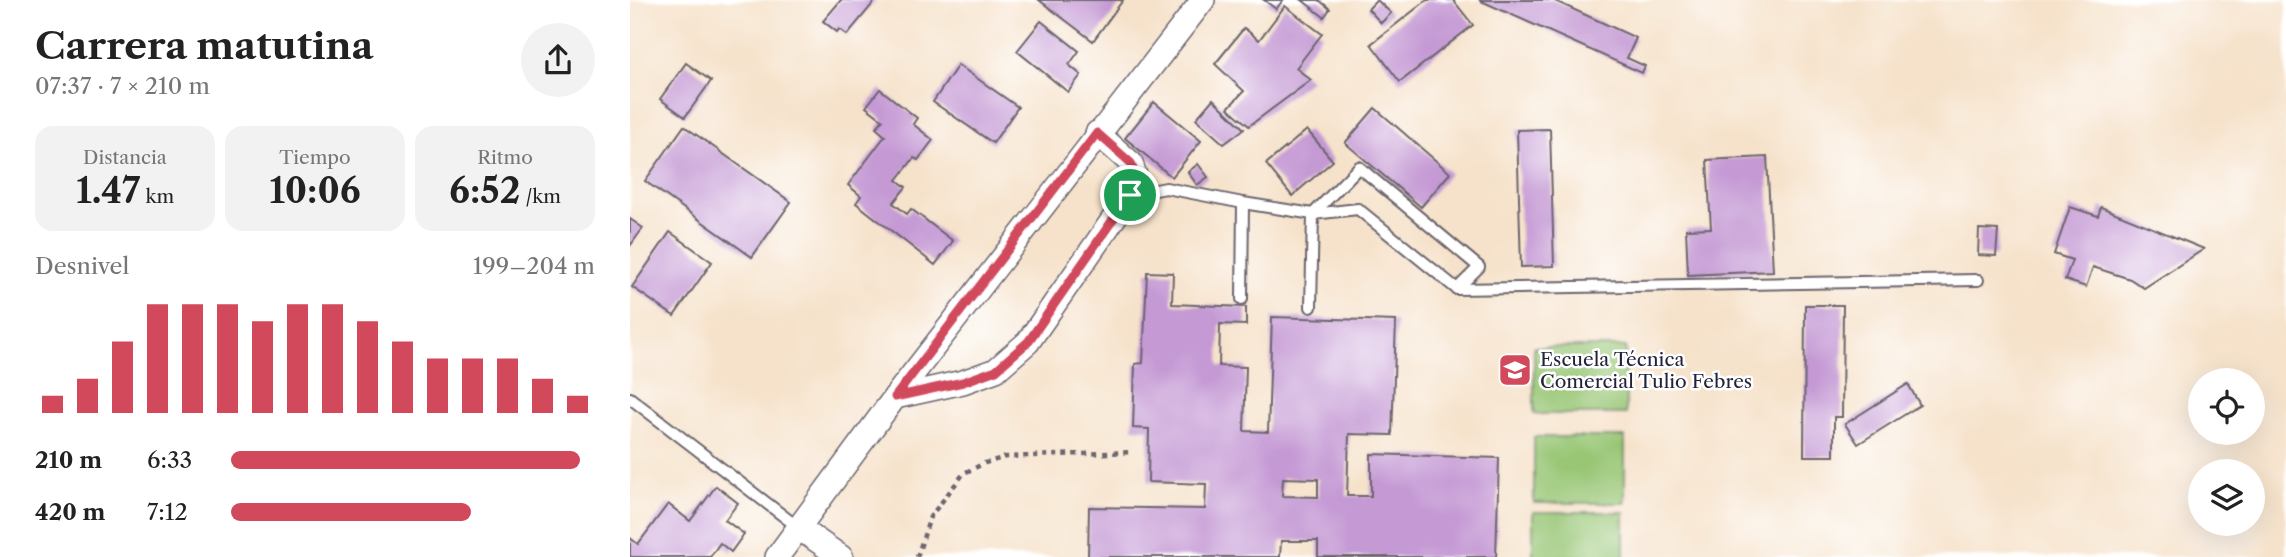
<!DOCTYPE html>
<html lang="es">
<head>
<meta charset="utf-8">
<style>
	:root { --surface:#fff; --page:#f2f2f2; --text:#222; --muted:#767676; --accent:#d1495b }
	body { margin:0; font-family:"Libre Caslon Text",serif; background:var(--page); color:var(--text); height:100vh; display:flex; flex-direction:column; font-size:26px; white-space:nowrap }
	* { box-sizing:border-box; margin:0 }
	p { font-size:23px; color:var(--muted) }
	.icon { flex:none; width:38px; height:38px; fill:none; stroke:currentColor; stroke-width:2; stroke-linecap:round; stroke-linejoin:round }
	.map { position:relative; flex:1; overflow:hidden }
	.panel { display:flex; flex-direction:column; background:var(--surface); width:630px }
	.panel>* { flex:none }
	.buttons { position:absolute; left:1558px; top:368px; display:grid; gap:14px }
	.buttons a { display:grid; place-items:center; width:77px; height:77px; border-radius:50%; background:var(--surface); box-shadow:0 7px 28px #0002; font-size:35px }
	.pin { position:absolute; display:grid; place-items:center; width:60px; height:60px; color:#fff; margin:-30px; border:4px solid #fff; border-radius:50%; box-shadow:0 2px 7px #0007 }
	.round { display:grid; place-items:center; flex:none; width:74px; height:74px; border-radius:37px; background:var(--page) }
	.headline { display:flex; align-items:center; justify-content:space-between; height:119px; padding:0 35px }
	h1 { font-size:38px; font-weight:800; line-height:52px }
	.stats { display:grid; grid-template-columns:repeat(3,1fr); gap:10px; height:119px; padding:7px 35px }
	.stats div { display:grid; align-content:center; border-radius:18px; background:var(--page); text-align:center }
	.stats b { font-size:35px; font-weight:800 }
	.stats small { font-size:19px; font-weight:400 }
	.stats p { font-size:19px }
	.chart { height:196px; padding:14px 35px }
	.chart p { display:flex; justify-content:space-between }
	.chart svg { width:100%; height:126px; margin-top:7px; stroke:var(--accent); stroke-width:6 }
	ul { padding:0 35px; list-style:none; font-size:23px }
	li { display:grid; grid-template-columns:112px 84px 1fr; align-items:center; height:52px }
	li i { height:18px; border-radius:9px; background:var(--accent) }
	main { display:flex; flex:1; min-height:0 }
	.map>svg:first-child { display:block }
</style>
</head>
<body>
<main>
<section class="panel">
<div class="headline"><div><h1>Carrera matutina</h1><p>07:37 · 7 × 210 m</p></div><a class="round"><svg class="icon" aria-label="share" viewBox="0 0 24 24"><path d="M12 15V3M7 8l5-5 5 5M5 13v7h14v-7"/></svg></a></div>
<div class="stats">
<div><p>Distancia</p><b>1.47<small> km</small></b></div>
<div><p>Tiempo</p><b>10:06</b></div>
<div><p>Ritmo</p><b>6:52<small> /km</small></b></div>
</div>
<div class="chart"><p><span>Desnivel</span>199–204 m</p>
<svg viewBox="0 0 160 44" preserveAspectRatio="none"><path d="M5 44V38M15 44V32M25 44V19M35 44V6M45 44V6M55 44V6M65 44V12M75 44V6M85 44V6M95 44V12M105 44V19M115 44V25M125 44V25M135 44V25M145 44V32M155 44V38"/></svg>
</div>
<ul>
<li><b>210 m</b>6:33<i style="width:96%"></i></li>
<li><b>420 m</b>7:12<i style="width:66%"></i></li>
</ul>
</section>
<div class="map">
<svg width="1656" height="557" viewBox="0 0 1656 557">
	<rect width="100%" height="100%" fill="#fff"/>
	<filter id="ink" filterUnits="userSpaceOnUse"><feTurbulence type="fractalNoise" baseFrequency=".0143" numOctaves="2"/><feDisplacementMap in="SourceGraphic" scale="14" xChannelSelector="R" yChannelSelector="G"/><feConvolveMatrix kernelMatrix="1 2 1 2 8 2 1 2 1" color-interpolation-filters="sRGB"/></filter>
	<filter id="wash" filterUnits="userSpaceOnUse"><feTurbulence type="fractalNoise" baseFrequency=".00686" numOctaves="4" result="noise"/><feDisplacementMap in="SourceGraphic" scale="28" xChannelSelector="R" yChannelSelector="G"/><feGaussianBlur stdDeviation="1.57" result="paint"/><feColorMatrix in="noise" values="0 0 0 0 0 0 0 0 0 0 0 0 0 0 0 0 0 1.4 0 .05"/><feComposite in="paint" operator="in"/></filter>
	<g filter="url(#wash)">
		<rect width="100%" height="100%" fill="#f6e2ca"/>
		<g fill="#98c675" stroke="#5d7458" stroke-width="2">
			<rect x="904" y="347" width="92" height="67"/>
			<rect x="904" y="437" width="91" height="66"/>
			<rect x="903" y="512" width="91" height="45"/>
		</g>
		<g id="blocks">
			<g fill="#c499d4" fill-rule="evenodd">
				<path d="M211 0H246L217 35 209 29 207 32 193 21Z"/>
				<path d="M409 0H493L463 41Z"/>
				<path d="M634 0H653L646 9Z"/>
				<path d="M672 0H689L700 9 694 17Z"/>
				<path d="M747 0 761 13 751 23 738 9Z"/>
				<path d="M797 0H823L843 25 770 82 741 44Z"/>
				<path d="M849 0H923L1006 38 997 58 1015 66 1012 73Z"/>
				<path d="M655 6 692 34 666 68 681 80 619 126 598 108 614 91 585 64 614 28 629 40Z"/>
				<path d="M411 21 449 51 439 65 451 75 438 92 387 51Z"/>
				<path d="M56 63 81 81 55 117 30 99Z"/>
				<path d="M328 65 388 107 363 143 303 102Z"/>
				<path d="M250 89 287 118 283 124 303 140 288 160 284 158 267 180 276 187 263 203 277 214 281 209 323 241 305 265 226 203 231 196 218 185 255 136 246 128 253 120 236 107Z"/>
				<path d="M583 99 614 129 594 144 566 119Z"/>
				<path d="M524 102 571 141 542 177 495 138Z"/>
				<path d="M745 108 820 173 791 207 715 143Z"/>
				<path d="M54 126 161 202 122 257 15 181Z"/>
				<path d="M920 129 924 266 891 267 887 130Z"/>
				<path d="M677 130 703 161 662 196 636 164Z"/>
				<path d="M1137 157 1143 271 1058 275 1056 229 1081 228 1077 160Z"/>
				<path d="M568 164 578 177 567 185 558 172Z"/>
				<path d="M1440 207 1468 216 1471 207 1574 249 1514 288 1500 279 1463 267 1456 287 1435 280 1442 260 1424 254Z"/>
				<path d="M0 219 13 228 0 246Z"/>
				<path d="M1349 229 1368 230 1366 256 1348 255Z"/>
				<path d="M40 232 82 262 44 316 2 287Z"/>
				<path d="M517 272 543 273 542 304 616 307V325L590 324 589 366 616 367 614 431 638 432 642 317 766 321 762 435 719 434 717 496H741V454L869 458 866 557H688V541H651L650 557H458L459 507 575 509 576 484 518 482 519 429 503 428 505 364 513 363ZM653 478 688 479V497L652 496Z"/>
				<path d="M1175 305H1213L1212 417H1204V456H1174Z"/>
				<path d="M1278 384 1290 405 1228 444 1215 424Z"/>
				<path d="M86 486 108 503 95 520 114 534 101 552 90 543 80 557H0V538L8 544 38 504 60 521Z"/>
			</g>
		</g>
	</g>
	<g filter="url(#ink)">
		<use href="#blocks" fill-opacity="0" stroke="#6c656d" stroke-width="2"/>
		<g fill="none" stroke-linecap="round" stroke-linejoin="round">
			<defs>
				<g id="lane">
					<path d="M500 195 536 188 613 203 683 214 728 209 827 289 1348 280"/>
					<path d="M612 299 613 203"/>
					<path d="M681 307 683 214 729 167 849 267 827 289"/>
					<path d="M0 398 169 528"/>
				</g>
				<g id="street">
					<path d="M265 397 333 382 366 370 398 342 500 195 506 179 501 163 467 133"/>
					<path d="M169 528 211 557"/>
					<path d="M147 557 265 397 573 0"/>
				</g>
			</defs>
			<use href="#lane" stroke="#6c656d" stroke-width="14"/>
			<use href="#street" stroke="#6c656d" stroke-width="26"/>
			<path stroke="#6c656d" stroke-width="4.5" stroke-dasharray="5 5" stroke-linecap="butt" d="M287 557 300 517 334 473 355 463 376 457 503 452"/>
			<use href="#lane" stroke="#fff" stroke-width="10"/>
			<use href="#street" stroke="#fff" stroke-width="23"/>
		</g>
	</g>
	<g fill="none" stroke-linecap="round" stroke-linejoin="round" filter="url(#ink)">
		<defs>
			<path id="route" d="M467 133 501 163 506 179 500 195 398 342 366 370 333 382 265 397Z"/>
		</defs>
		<use href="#route" stroke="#fff" stroke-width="14"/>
		<use href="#route" stroke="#d1495b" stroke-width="9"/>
	</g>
	<defs>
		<symbol id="school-square" viewBox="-11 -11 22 22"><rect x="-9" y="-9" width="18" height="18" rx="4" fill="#d1495b" stroke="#fff"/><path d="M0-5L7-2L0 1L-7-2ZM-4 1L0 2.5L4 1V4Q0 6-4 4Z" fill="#fff"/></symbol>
	</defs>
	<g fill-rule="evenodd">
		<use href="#school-square" x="866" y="351" width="38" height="38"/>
	</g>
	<g text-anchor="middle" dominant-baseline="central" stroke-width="5" stroke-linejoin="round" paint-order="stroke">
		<g font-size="19" fill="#22223b" stroke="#fff" text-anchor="start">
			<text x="910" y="359">Escuela Técnica<tspan x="910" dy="22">Comercial Tulio Febres</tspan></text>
		</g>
	</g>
</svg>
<div class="buttons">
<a><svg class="icon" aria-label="locate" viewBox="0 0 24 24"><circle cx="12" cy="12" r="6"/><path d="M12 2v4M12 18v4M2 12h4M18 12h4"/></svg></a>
<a><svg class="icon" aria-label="layers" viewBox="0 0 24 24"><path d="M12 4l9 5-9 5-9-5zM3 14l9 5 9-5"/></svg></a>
</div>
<div class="pin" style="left:500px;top:195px;background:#1e9e55"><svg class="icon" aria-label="arrive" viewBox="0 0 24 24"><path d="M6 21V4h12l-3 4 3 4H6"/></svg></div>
</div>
</main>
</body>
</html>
